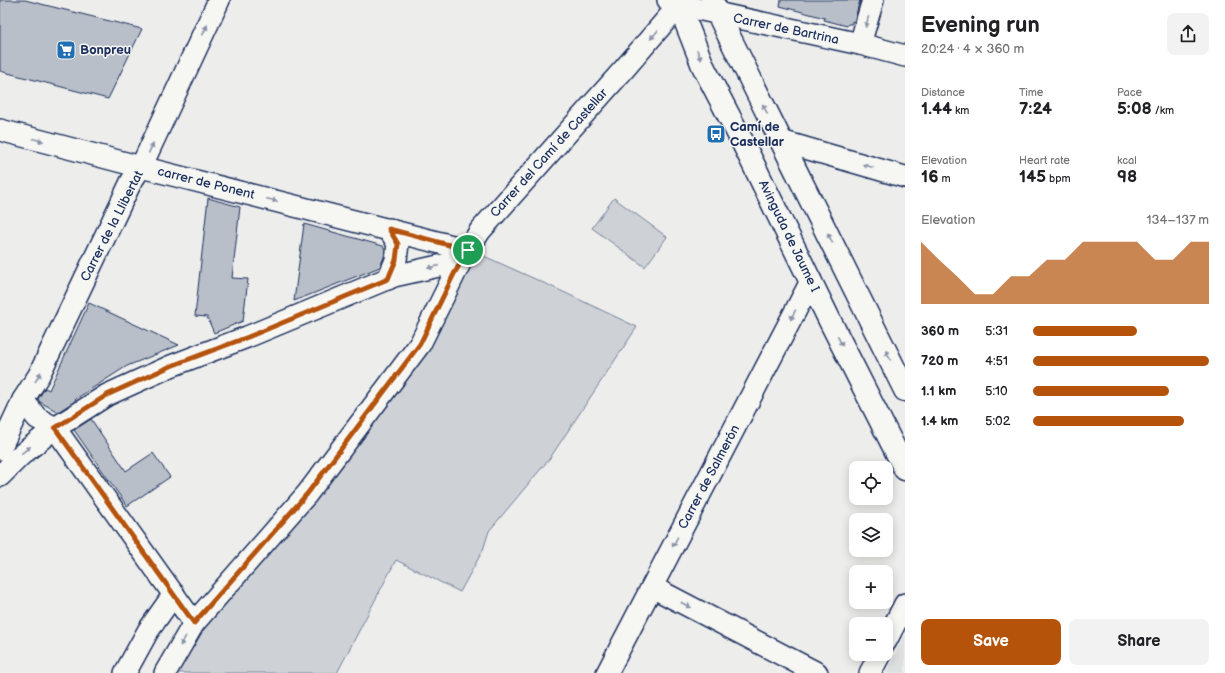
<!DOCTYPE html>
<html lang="en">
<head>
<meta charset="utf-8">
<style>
	:root { --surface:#fff; --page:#f2f2f2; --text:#202124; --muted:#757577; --accent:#b45309 }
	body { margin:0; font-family:"Balsamiq Sans",sans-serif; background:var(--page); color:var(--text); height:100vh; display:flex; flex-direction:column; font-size:15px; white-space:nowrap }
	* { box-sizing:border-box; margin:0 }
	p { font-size:13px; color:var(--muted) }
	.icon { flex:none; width:22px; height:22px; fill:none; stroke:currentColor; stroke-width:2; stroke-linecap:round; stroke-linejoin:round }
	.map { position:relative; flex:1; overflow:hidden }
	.drawer { display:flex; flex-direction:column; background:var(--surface); width:320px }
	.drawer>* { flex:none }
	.tools { position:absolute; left:849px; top:461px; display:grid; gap:8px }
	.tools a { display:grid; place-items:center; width:44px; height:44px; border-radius:8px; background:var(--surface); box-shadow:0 2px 10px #0003; font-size:20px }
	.pin { position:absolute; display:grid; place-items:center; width:34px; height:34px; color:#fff; margin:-17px; border:2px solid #fff; border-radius:50%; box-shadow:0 1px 4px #0007 }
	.round { display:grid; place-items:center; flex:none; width:42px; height:42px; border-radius:8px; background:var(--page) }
	.headline { display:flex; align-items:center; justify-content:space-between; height:68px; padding:0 16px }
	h1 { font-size:22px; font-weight:700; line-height:30px }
	.metrics { display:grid; grid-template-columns:repeat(3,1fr); gap:6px; height:68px; padding:4px 16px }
	.metrics div { display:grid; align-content:center }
	.metrics b { font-size:17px; font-weight:700 }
	.metrics small { font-size:11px; font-weight:400 }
	.metrics p { font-size:11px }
	.chart { height:112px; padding:8px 16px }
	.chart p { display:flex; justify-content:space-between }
	.chart svg { width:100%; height:72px; margin-top:4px; fill:var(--accent); opacity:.7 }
	.primary-button { display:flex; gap:8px; margin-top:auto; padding:8px 16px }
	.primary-button a { flex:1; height:46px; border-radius:8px; background:var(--accent); color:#fff; font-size:16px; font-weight:700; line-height:46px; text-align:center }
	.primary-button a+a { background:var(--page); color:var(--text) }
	ul { padding:0 16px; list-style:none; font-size:13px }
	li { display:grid; grid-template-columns:64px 48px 1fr; align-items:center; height:30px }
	li i { height:10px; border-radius:5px; background:var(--accent) }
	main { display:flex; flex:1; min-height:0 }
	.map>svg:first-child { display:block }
</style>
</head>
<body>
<main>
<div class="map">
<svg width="905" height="673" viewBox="0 0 905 673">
	<rect width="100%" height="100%" fill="#edeeec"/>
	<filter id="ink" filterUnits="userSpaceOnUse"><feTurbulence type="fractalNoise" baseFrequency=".025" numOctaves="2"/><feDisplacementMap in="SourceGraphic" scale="8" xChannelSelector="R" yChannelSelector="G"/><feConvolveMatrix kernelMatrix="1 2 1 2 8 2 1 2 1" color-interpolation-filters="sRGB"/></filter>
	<g filter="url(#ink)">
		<path fill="#dde0e1" d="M905 634V673H886Z"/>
		<g fill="#ced2d7" stroke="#74809a">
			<path d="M614 198 667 237 645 267 592 228Z"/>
			<path d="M475 252 555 288 637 327 550 458 489 531 483 550 460 592 396 560 337 673H176L204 627Z"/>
		</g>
		<g fill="#b9bfc8" stroke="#1b2f5e">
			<path d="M0 0H25L142 29 108 99 0 71Z"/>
			<path d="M781 0H860L854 22 852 21V24H848L847 26 824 20 825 18 780 6Z"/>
			<path d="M208 198 240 207 232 278 248 279 243 321 214 333 207 317 195 316Z"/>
			<path d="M304 224 383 246 385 250 384 257 380 267 294 301Z"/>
			<path d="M89 303 179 345 127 366 77 398 74 401H75L58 412 40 402 38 399 45 388 49 390Z"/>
			<path d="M91 419 126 471 153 453 170 477 127 506 74 430Z"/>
		</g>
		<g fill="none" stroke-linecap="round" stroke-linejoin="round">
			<defs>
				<g id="street">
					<path d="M668 0 679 5 860 44 905 56"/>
					<path d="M860 44 873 0"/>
					<path d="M0 130 141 167 468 250"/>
					<path d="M781 141 905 177"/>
					<path d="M388 279 396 260 398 244 389 229"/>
					<path d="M23 400 37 418 55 428 194 623"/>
					<path d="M0 449 23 400 39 375 131 182 141 167 219 0"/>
					<path d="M0 476 21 455 55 428 107 395 171 366 247 337 394 276 461 261 480 231 625 68 679 5"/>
					<path d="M652 587 817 673"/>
					<path d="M886 641 905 604"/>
					<path d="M125 673 148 631 174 594"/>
					<path d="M165 673 194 623 307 494 420 344 461 261"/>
					<path d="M607 673 811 281"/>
					<path d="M870 673 880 654"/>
				</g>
				<g id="secondary">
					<path d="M677 0 703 66 742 141 831 323 905 469"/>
					<path d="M712 0 718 14 905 390"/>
				</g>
			</defs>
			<use href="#street" stroke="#1b2f5e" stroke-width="24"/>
			<use href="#secondary" stroke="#1b2f5e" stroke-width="25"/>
			<use href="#street" stroke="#f6f6f2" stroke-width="21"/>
			<use href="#secondary" stroke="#f6f6f2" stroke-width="22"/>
		</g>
		<defs><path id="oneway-solid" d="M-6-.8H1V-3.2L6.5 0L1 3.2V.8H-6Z"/></defs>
		<g fill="#8892a8">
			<use href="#oneway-solid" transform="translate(867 22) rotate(106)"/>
			<use href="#oneway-solid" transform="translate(205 30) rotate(-65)"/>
			<use href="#oneway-solid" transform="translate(654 35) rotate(131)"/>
			<use href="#oneway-solid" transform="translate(699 55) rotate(69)"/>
			<use href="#oneway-solid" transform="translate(765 109) rotate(-116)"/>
			<use href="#oneway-solid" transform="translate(38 140) rotate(15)"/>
			<use href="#oneway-solid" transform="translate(151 148) rotate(-65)"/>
			<use href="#oneway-solid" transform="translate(868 166) rotate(-164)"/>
			<use href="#oneway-solid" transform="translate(272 200) rotate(14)"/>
			<use href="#oneway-solid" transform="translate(830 238) rotate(-116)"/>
			<use href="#oneway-solid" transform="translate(433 267) rotate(167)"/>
			<use href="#oneway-solid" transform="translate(793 315) rotate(117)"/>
			<use href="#oneway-solid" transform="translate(840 341) rotate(63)"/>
			<use href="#oneway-solid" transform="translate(888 355) rotate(-116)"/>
			<use href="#oneway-solid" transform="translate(38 377) rotate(-60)"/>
			<use href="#oneway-solid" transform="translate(26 450) rotate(-37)"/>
			<use href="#oneway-solid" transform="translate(675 542) rotate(118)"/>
			<use href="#oneway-solid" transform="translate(686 605) rotate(28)"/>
			<use href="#oneway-solid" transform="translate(183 641) rotate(120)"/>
		</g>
	</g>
	<g fill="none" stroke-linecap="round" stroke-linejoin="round" filter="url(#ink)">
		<defs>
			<path id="route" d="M389 229 468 250 454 274 420 344 307 494 194 623 55 428 107 395 171 366 248 337 388 279 396 260 398 244Z"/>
		</defs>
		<use href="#route" stroke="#fff" stroke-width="8"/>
		<use href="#route" stroke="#b45309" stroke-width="5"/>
	</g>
	<defs>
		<symbol id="supermarket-square" viewBox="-11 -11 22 22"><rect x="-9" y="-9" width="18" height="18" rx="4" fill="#1f6fb2" stroke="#f6f6f2"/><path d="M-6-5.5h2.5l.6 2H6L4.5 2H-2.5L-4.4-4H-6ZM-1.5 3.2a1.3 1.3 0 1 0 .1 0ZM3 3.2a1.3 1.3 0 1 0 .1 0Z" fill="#fff"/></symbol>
		<symbol id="bus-square" viewBox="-11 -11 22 22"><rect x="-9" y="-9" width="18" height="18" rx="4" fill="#1f6fb2" stroke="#f6f6f2"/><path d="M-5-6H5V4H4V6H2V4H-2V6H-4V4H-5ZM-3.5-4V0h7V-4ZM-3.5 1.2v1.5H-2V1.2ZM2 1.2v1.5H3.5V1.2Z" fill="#fff"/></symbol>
	</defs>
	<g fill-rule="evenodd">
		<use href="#supermarket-square" x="55" y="39" width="22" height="22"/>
		<use href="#bus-square" x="705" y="123" width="22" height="22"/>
	</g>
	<g text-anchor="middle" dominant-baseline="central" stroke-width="3" stroke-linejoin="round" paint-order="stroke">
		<g font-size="13" fill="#1b2f5e" stroke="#f6f6f2">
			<text transform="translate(786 29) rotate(12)">Carrer de Bartrina</text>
			<text transform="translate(549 153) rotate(-48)">Carrer del Camí de Castellar</text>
			<text transform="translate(206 183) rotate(14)">carrer de Ponent</text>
			<text transform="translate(112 226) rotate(-63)">Carrer de la Llibertat</text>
			<text transform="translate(789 236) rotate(64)">Avinguda de Jaume I</text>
			<text transform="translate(709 477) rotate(-62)">Carrer de Salmerón</text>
		</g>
		<g font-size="13" font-weight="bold" fill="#1b2f5e" stroke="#f6f6f2" text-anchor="start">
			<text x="80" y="50">Bonpreu</text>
			<text x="730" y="127">Camí de<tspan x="730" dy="15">Castellar</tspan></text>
		</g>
	</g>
</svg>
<div class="tools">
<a><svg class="icon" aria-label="locate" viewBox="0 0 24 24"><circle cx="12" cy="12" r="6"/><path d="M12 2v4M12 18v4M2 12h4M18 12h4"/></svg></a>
<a><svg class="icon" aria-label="layers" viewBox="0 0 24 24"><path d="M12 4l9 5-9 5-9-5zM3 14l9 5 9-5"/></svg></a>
<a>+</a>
<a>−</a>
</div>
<div class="pin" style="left:468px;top:250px;background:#1e9e55"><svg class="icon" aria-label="arrive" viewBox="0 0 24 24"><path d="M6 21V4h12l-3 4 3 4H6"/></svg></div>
</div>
<section class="drawer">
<div class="headline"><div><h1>Evening run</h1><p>20:24 · 4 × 360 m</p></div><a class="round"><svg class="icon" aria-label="share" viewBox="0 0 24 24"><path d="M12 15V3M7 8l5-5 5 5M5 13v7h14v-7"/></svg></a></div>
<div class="metrics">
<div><p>Distance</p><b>1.44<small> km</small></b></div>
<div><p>Time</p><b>7:24</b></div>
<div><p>Pace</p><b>5:08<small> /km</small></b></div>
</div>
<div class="metrics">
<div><p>Elevation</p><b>16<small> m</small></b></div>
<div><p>Heart rate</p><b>145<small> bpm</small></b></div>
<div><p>kcal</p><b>98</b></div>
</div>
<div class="chart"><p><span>Elevation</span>134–137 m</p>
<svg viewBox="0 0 160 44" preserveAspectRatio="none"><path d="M0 44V6L10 17L20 27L30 38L40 38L50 27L60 27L70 17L80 17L90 6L100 6L110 6L120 6L130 17L140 17L150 6L160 6V44z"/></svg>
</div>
<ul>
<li><b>360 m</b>5:31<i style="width:59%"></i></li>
<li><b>720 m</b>4:51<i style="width:100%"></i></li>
<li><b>1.1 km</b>5:10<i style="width:77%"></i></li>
<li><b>1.4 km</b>5:02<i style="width:86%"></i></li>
</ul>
<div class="primary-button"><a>Save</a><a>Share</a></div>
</section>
</main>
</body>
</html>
